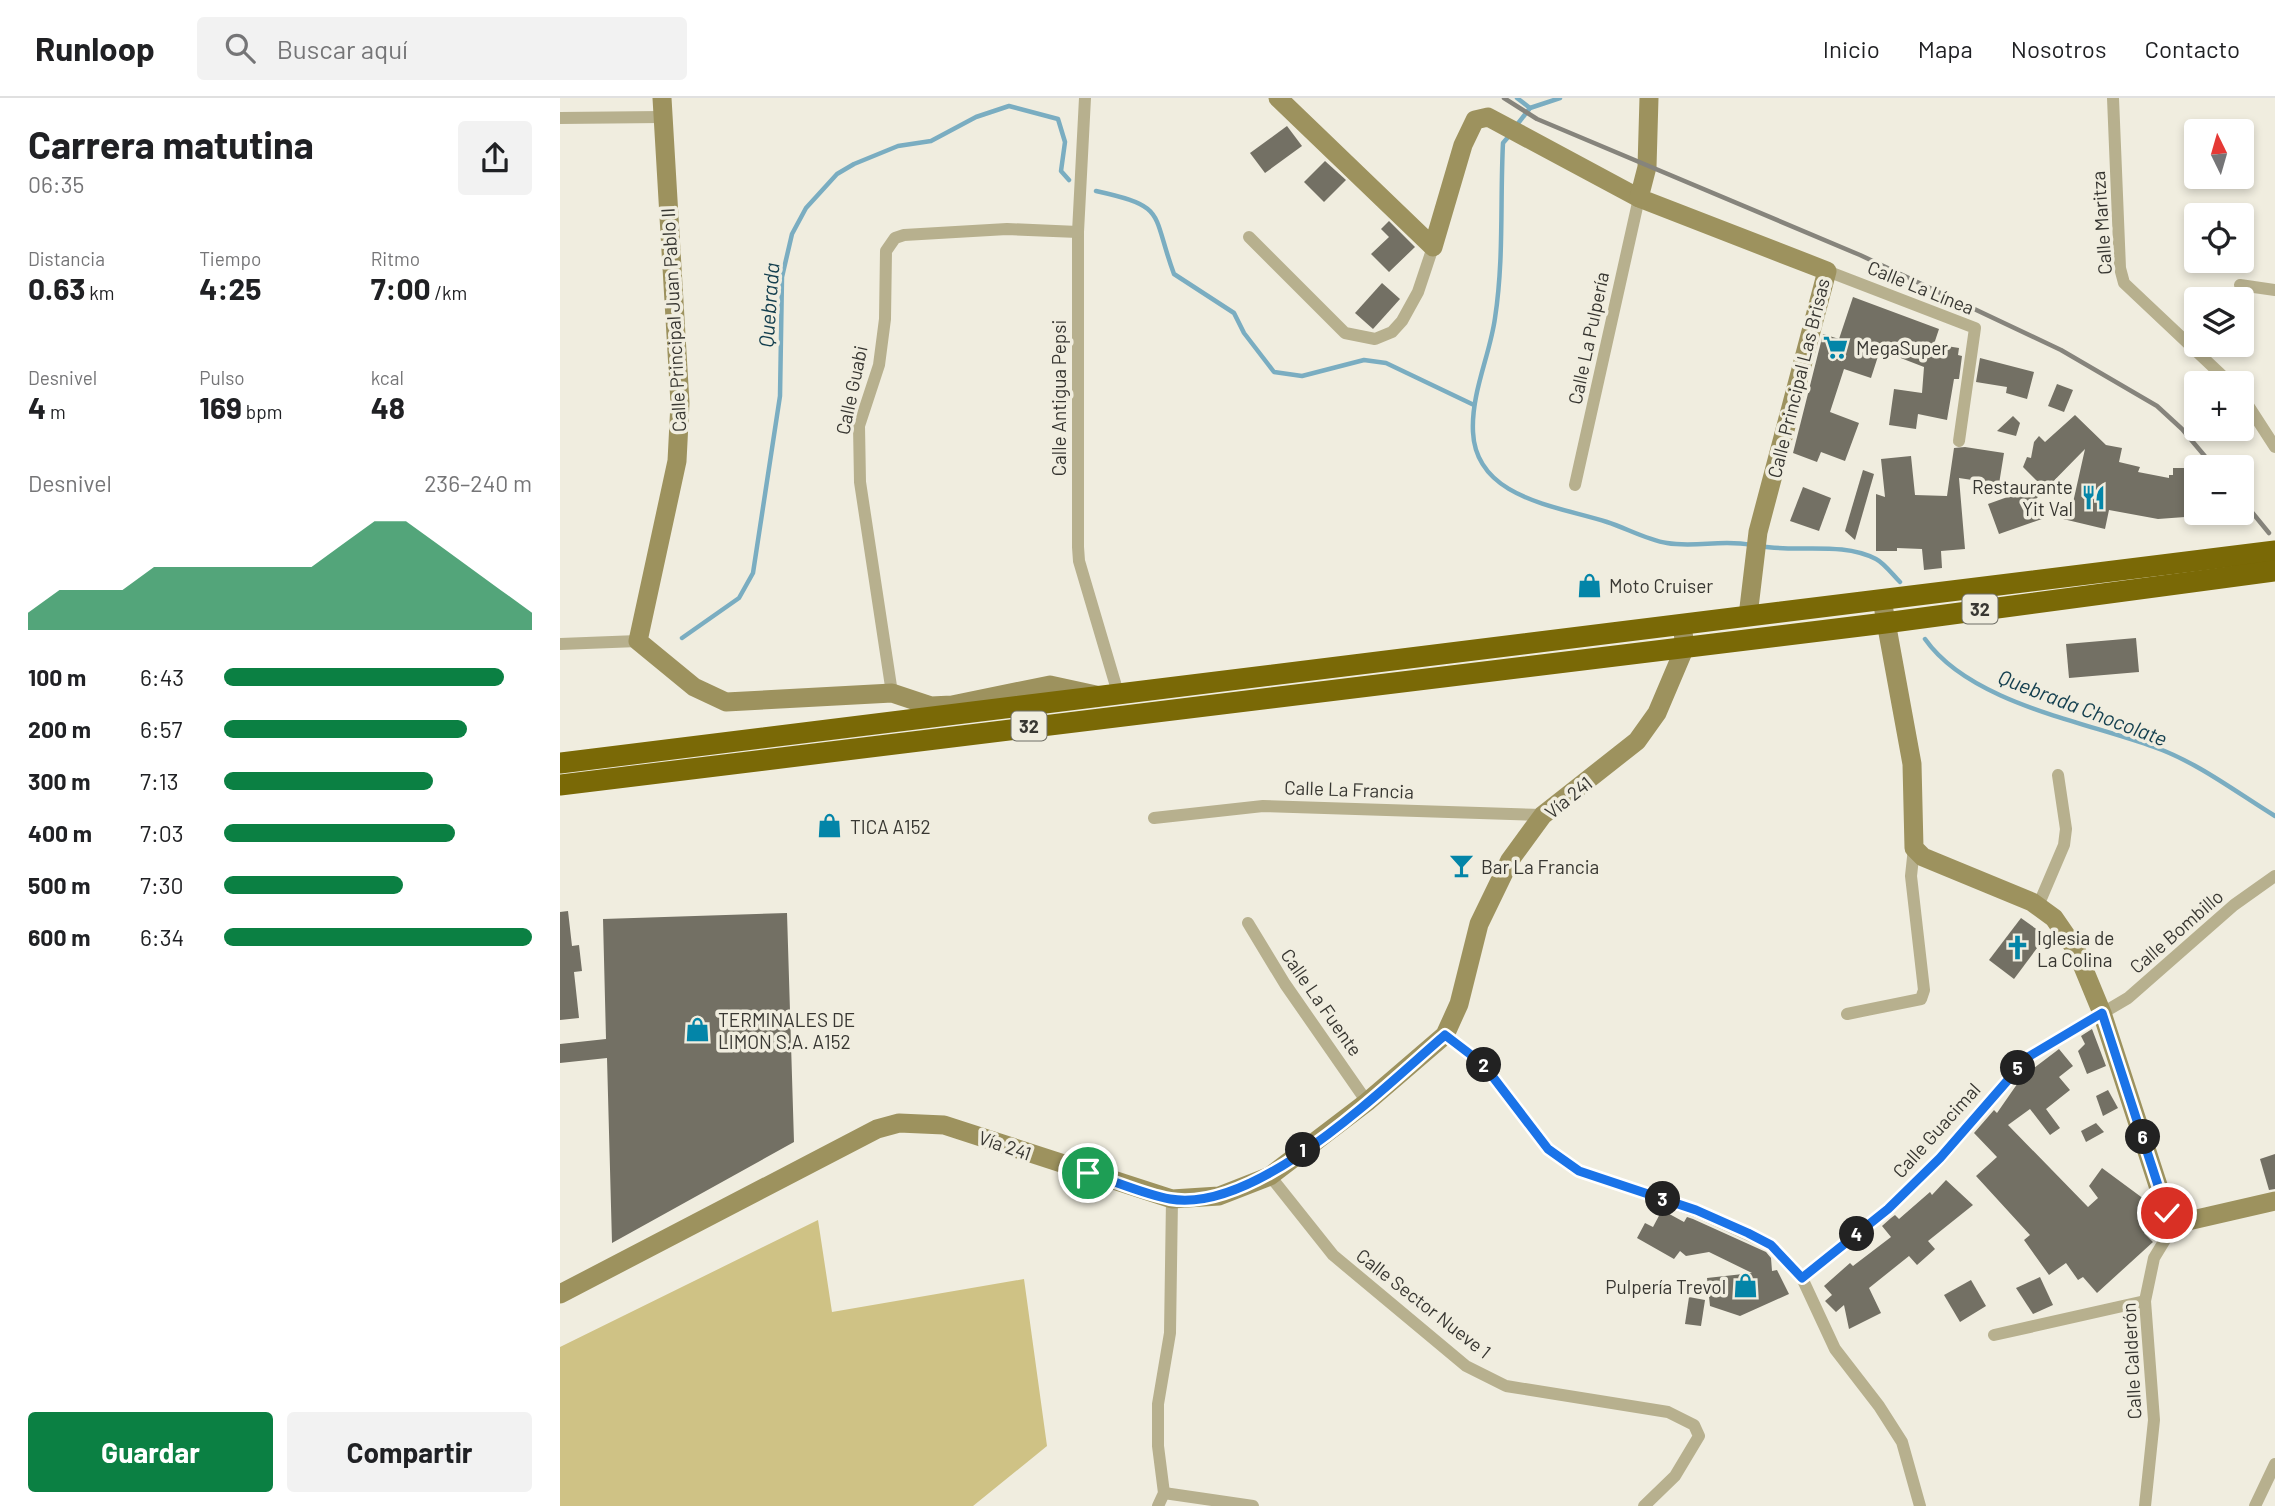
<!DOCTYPE html>
<html lang="es">
<head>
<meta charset="utf-8">
<style>
	:root { --surface:#fff; --page:#f2f2f2; --text:#202124; --muted:#757577; --line:#e0e0e0; --accent:#0b8043 }
	body { margin:0; font-family:Barlow,sans-serif; background:var(--page); color:var(--text); height:100vh; display:flex; flex-direction:column; font-size:26px; white-space:nowrap }
	* { box-sizing:border-box; margin:0 }
	p { font-size:23px; color:var(--muted) }
	.icon { flex:none; width:38px; height:38px; fill:none; stroke:currentColor; stroke-width:2; stroke-linecap:round; stroke-linejoin:round }
	.map { position:relative; flex:1; overflow:hidden }
	.details { display:flex; flex-direction:column; background:var(--surface); width:560px }
	.details>* { flex:none }
	.needle { width:46px; rotate:355deg }
	.fabs { position:absolute; left:1624px; top:21px; display:grid; gap:14px }
	.fabs a { display:grid; place-items:center; width:70px; height:70px; border-radius:7px; background:var(--surface); box-shadow:0 4px 10px #0003; font-size:35px }
	.pin { position:absolute; display:grid; place-items:center; width:60px; height:60px; color:#fff; margin:-30px; border:4px solid #fff; border-radius:50%; box-shadow:0 2px 7px #0007 }
	.km { position:absolute; width:35px; height:35px; margin:-18px; border-radius:50%; background:#222; color:#fff; font-size:19px; line-height:35px; text-align:center }
	.round { display:grid; place-items:center; flex:none; width:74px; height:74px; border-radius:7px; background:var(--page) }
	.overview { display:flex; align-items:center; justify-content:space-between; height:119px; padding:0 28px }
	h1 { font-size:38px; font-weight:700; line-height:52px }
	.metrics { display:grid; grid-template-columns:repeat(3,1fr); gap:10px; height:119px; padding:7px 28px }
	.metrics div { display:grid; align-content:center }
	.metrics b { font-size:30px; font-weight:700 }
	.metrics small { font-size:19px; font-weight:400 }
	.metrics p { font-size:19px }
	.chart { height:196px; padding:14px 28px }
	.chart p { display:flex; justify-content:space-between }
	.chart svg { width:100%; height:126px; margin-top:7px; fill:var(--accent); opacity:.7 }
	.primary-button { display:flex; gap:14px; margin-top:auto; padding:14px 28px }
	.primary-button a { flex:1; height:80px; border-radius:7px; background:var(--accent); color:#fff; font-size:28px; font-weight:700; line-height:80px; text-align:center }
	.primary-button a+a { background:var(--page); color:var(--text) }
	ul { padding:0 28px; list-style:none; font-size:23px }
	li { display:grid; grid-template-columns:112px 84px 1fr; align-items:center; height:52px }
	li i { height:18px; border-radius:9px; background:var(--accent) }
	header { display:flex; align-items:center; gap:42px; box-sizing:border-box; height:98px; padding:0 35px; background:var(--surface); border-bottom:2px solid var(--line) }
	header strong { font-size:33px }
	nav { display:flex; gap:38px; margin-inline-start:auto; font-size:24px }
	.search { width:490px; height:63px; background:var(--page); display:flex; align-items:center; gap:18px; box-sizing:border-box; padding:0 24px; border-radius:7px; color:var(--muted); font-size:26px }
	main { display:flex; flex:1; min-height:0 }
	.map>svg:first-child { display:block }
</style>
</head>
<body>
<header>
<strong>Runloop</strong>
<div class="search"><svg class="icon" aria-label="search" viewBox="0 0 24 24"><circle cx="10" cy="10" r="6"/><path d="M15 15l6 6"/></svg>Buscar aquí</div>
<nav><a>Inicio</a><a>Mapa</a><a>Nosotros</a><a>Contacto</a></nav>
</header>
<main>
<section class="details">
<div class="overview"><div><h1>Carrera matutina</h1><p>06:35</p></div><a class="round"><svg class="icon" aria-label="share" viewBox="0 0 24 24"><path d="M12 15V3M7 8l5-5 5 5M5 13v7h14v-7"/></svg></a></div>
<div class="metrics">
<div><p>Distancia</p><b>0.63<small> km</small></b></div>
<div><p>Tiempo</p><b>4:25</b></div>
<div><p>Ritmo</p><b>7:00<small> /km</small></b></div>
</div>
<div class="metrics">
<div><p>Desnivel</p><b>4<small> m</small></b></div>
<div><p>Pulso</p><b>169<small> bpm</small></b></div>
<div><p>kcal</p><b>48</b></div>
</div>
<div class="chart"><p><span>Desnivel</span>236–240 m</p>
<svg viewBox="0 0 160 44" preserveAspectRatio="none"><path d="M0 44V38L10 30L20 30L30 30L40 22L50 22L60 22L70 22L80 22L90 22L100 14L110 6L120 6L130 14L140 22L150 30L160 38V44z"/></svg>
</div>
<ul>
<li><b>100 m</b>6:43<i style="width:91%"></i></li>
<li><b>200 m</b>6:57<i style="width:79%"></i></li>
<li><b>300 m</b>7:13<i style="width:68%"></i></li>
<li><b>400 m</b>7:03<i style="width:75%"></i></li>
<li><b>500 m</b>7:30<i style="width:58%"></i></li>
<li><b>600 m</b>6:34<i style="width:100%"></i></li>
</ul>
<div class="primary-button"><a>Guardar</a><a>Compartir</a></div>
</section>
<div class="map">
<svg width="1715" height="1408" viewBox="0 0 1715 1408">
	<rect width="100%" height="100%" fill="#f0eddf"/>
	<path fill="#cfc285" d="M258 1122 272 1214 464 1181 487 1348 413 1408H0V1249Z"/>
	<g fill="none" stroke-linecap="round" stroke-linejoin="round">
		<g stroke="#7aadc1" stroke-width="4.5">
			<path d="M957 0 970 10"/>
			<path d="M956 28 970 10 1000 0"/>
			<path d="M949 38 943 45C940 103 944 162 935 220 930 257 911 295 913 334 916 401 998 408 1047 424 1066 430 1087 442 1107 445 1135 450 1163 441 1191 447"/>
			<path d="M536 93C608 109 591 114 614 176L674 215 684 235 714 274 742 278 804 262 826 265 914 307"/>
			<path d="M1200 448C1237 455 1281 443 1316 461 1324 465 1333 477 1340 484"/>
			<path d="M122 540 179 500 193 475 220 298 222 179 232 136 246 110 277 76 294 66 338 48 371 43 416 19 449 8 498 21 505 44 501 73 509 82"/>
			<path d="M1365 541C1410 605 1523 623 1594 649 1637 664 1676 694 1715 718"/>
		</g>
	</g>
	<g fill="#737064">
		<path d="M727 28 742 48 705 75 690 55Z"/>
		<path d="M765 63 786 82 764 104 744 84Z"/>
		<path d="M829 123 855 149 829 174 811 156 829 139 821 131Z"/>
		<path d="M822 185 840 201 813 231 795 215Z"/>
		<path d="M1293 199 1379 231 1374 246 1399 250 1398 257 1402 258 1399 281H1394L1387 322 1358 316 1356 331 1329 327 1334 291 1362 295 1364 269 1320 252 1311 280 1284 271 1270 314 1299 325 1285 363 1261 354 1257 364 1233 355 1263 236 1279 241Z"/>
		<path d="M1420 260 1474 274 1467 301 1446 295 1447 289 1416 284Z"/>
		<path d="M1497 286 1513 292 1504 314 1488 308Z"/>
		<path d="M1515 317 1546 347 1562 350 1559 364 1580 369 1578 374 1609 380V377H1613V370H1626L1625 419 1598 421 1549 412 1545 431 1503 421 1506 407 1512 409 1525 351 1475 402 1482 421 1439 436 1428 406 1481 387 1463 369 1467 359 1471 360 1474 344 1479 338 1485 344Z"/>
		<path d="M1453 318 1460 325 1456 338 1437 333Z"/>
		<path d="M1405 349 1444 355 1439 386 1399 380 1405 451 1381 453 1382 470 1364 472 1362 451 1337 450V453H1316V396L1325 399 1321 361 1351 358 1355 397 1387 398 1394 350Z"/>
		<path d="M1303 372 1314 376 1295 442 1285 433Z"/>
		<path d="M1243 389 1271 400 1259 433 1230 423Z"/>
		<path d="M1576 540 1579 574 1509 580 1506 546Z"/>
		<path d="M8 813 12 848 19 847 22 873 14 874 19 920 0 922V814Z"/>
		<path d="M227 815 234 1044 52 1145 47 960 0 965V946L46 941 43 821Z"/>
		<path d="M1461 820 1486 838 1454 881 1429 862Z"/>
		<path d="M1532 931 1546 968 1527 976 1518 953 1525 946 1521 938Z"/>
		<path d="M1499 951 1513 968 1499 979 1510 992 1486 1011 1500 1030 1490 1037 1470 1011 1448 1027 1528 1109 1538 1100 1529 1088 1542 1070 1588 1104 1582 1113 1594 1126 1584 1135 1593 1144 1537 1195 1523 1179 1518 1182 1506 1165 1489 1177 1464 1142 1470 1137 1416 1078 1437 1059 1414 1035 1434 1012 1437 1015 1462 979Z"/>
		<path d="M1548 992 1558 1010 1543 1018 1536 998Z"/>
		<path d="M1536 1025 1544 1034 1526 1044 1521 1033Z"/>
		<path d="M1715 1056V1091L1709 1092 1700 1061Z"/>
		<path d="M1386 1082 1413 1107 1368 1143 1375 1151 1357 1167 1349 1158 1309 1190 1321 1215 1289 1231 1284 1207 1276 1214 1265 1203 1272 1197 1264 1188 1290 1165 1293 1168 1331 1139 1322 1128 1331 1120 1335 1117 1339 1121 1370 1094 1372 1097Z"/>
		<path d="M1102 1112 1124 1124 1127 1119 1133 1121 1206 1154 1211 1160 1212 1173 1217 1172 1229 1196 1180 1218 1150 1208 1147 1180 1192 1175 1149 1154 1126 1158 1120 1153 1114 1161 1077 1140 1085 1125 1093 1129Z"/>
		<path d="M1480 1179 1493 1207 1473 1216 1456 1190Z"/>
		<path d="M1411 1182 1426 1208 1400 1224 1384 1197Z"/>
		<path d="M1129 1199 1145 1202 1141 1228 1125 1226Z"/>
	</g>
	<g fill="none" stroke-linecap="round" stroke-linejoin="round">
		<g stroke="#b7b08e" stroke-width="12">
			<path d="M525 0 518 134V449L519 463 558 595"/>
			<path d="M1553 0 1560 170 1564 185 1670 285"/>
			<path d="M0 20 102 19"/>
			<path d="M689 139 785 235 815 241 832 234 842 223 858 194 873 149"/>
			<path d="M1267 173 1415 230 1399 343"/>
			<path d="M1680 187 1715 192"/>
			<path d="M1682 298 1715 349"/>
			<path d="M1015 387 1079 100"/>
			<path d="M0 546 78 543"/>
			<path d="M332 595 300 384 299 328 319 267 325 221 326 153 335 140 344 137 447 131 518 134"/>
			<path d="M594 720 703 708 983 717"/>
			<path d="M1478 808 1504 747 1506 731 1498 677"/>
			<path d="M688 825 725 886 807 1004"/>
			<path d="M1287 916 1361 901 1364 892 1351 778 1354 750"/>
			<path d="M885 937 923 966 988 1051 1019 1073 1136 1113 1211 1147 1242 1180 1275 1251 1319 1308 1342 1344 1360 1408"/>
			<path d="M710 1078 773 1157 906 1268 946 1288 1108 1314 1134 1327 1139 1338 1115 1378 1084 1408"/>
			<path d="M1242 1180 1328 1111 1380 1061 1468 959 1568 900 1674 807 1715 778"/>
			<path d="M1434 1237 1585 1203"/>
			<path d="M604 1395 693 1408"/>
			<path d="M598 1408 604 1395 598 1348V1306L610 1235 612 1101"/>
			<path d="M1585 1408 1594 1322 1585 1203 1594 1160 1617 1122"/>
			<path d="M1695 1408 1715 1366"/>
		</g>
		<g stroke="#9d925e" stroke-width="19">
			<path d="M102 0 120 305 117 363 78 543 134 589 166 604 332 595 371 608 392 607 490 587 536 597"/>
			<path d="M718 0 873 149 903 47 915 22 928 19 1079 100"/>
			<path d="M1089 0 1087 69 1079 100 1267 173 1198 434 1188 518"/>
			<path d="M1322 502 1352 666 1354 750 1363 759 1472 804 1494 820 1516 852 1542 915 1607 1115 1617 1122 1628 1123 1715 1103"/>
			<path d="M0 1196 317 1031 339 1025 384 1027 612 1101 659 1098 710 1078 807 1004 885 937 899 906 919 826 950 762 983 717 1077 643 1097 615 1125 549 1122 527"/>
		</g>
		<g stroke="#7a6906" stroke-width="21">
			<path d="M0 665 1715 453"/>
			<path d="M0 687 1325 525 1715 473"/>
		</g>
		<g stroke="#86847c" stroke-width="4.5">
			<path d="M944 0 977 21 1300 157 1501 252 1597 308 1622 331 1654 369"/>
			<path d="M1682 402 1709 435"/>
		</g>
	</g>
	<g fill="none" stroke-linecap="round" stroke-linejoin="round">
		<defs>
			<path id="route" d="M528 1075C555 1083 583 1096 610 1101 697 1116 822 991 885 937L923 966 988 1051 1019 1073 1136 1112 1188 1135 1211 1147 1242 1180 1328 1111 1380 1060 1468 959 1542 915 1607 1115"/>
		</defs>
		<use href="#route" stroke="#fff" stroke-width="14"/>
		<use href="#route" stroke="#1a73e8" stroke-width="9"/>
	</g>
	<defs>
		<symbol id="supermarket-bare" viewBox="-9 -9 18 18"><path d="M-6-5.5h2.5l.6 2H6L4.5 2H-2.5L-4.4-4H-6ZM-1.5 3.2a1.3 1.3 0 1 0 .1 0ZM3 3.2a1.3 1.3 0 1 0 .1 0Z" fill="#0385a8" stroke="#f0eddf" stroke-width="2.5" paint-order="stroke"/></symbol>
		<symbol id="restaurant-bare" viewBox="-9 -9 18 18"><path d="M-5-6h1v4h1v-4h1v4h1v-4h1v5L-1.5 .5V6h-2V.5L-5-1ZM5-6V6H3V1.5H1.5Q1.5-4 5-6Z" fill="#0385a8" stroke="#f0eddf" stroke-width="2.5" paint-order="stroke"/></symbol>
		<symbol id="shop-bare" viewBox="-9 -9 18 18"><path d="M-5-2.5h2.3a2.7 3.5 0 0 1 5.4 0H5L5.5 6h-11ZM-1.5-2.5h3a1.5 2.3 0 0 0-3 0Z" fill="#0385a8" stroke="#f0eddf" stroke-width="2.5" paint-order="stroke"/></symbol>
		<symbol id="bar-bare" viewBox="-9 -9 18 18"><path d="M-6-5H6L.8 .8V4.5H3.5V6h-7V4.5H-.8V.8Z" fill="#0385a8" stroke="#f0eddf" stroke-width="2.5" paint-order="stroke"/></symbol>
		<symbol id="church-bare" viewBox="-9 -9 18 18"><path d="M-1.2-6h2.4v3.5h3.3v2.4h-3.3V6h-2.4V-.1h-3.3v-2.4h3.3Z" fill="#0385a8" stroke="#f0eddf" stroke-width="2.5" paint-order="stroke"/></symbol>
	</defs>
	<g fill-rule="evenodd">
		<use href="#supermarket-bare" x="1258" y="232" width="35" height="35"/>
		<use href="#restaurant-bare" x="1516" y="382" width="35" height="35"/>
		<use href="#shop-bare" x="1012" y="470" width="35" height="35"/>
		<use href="#shop-bare" x="252" y="710" width="35" height="35"/>
		<use href="#bar-bare" x="884" y="750" width="35" height="35"/>
		<use href="#church-bare" x="1440" y="832" width="35" height="35"/>
		<use href="#shop-bare" x="120" y="914" width="35" height="35"/>
		<use href="#shop-bare" x="1168" y="1170" width="35" height="35"/>
	</g>
	<g text-anchor="middle" dominant-baseline="central" stroke-width="7" stroke-linejoin="round" paint-order="stroke">
		<g fill="#f0eddf" stroke="#6f6e66" stroke-width="2">
			<rect x="1402.5" y="496.5" width="35" height="29" rx="5"/>
			<rect x="451.5" y="613.5" width="35" height="29" rx="5"/>
		</g>
		<g font-size="18" font-weight="bold" fill="#383732">
			<text x="1420" y="511">32</text>
			<text x="469" y="628">32</text>
		</g>
		<g font-size="19" fill="#383732" stroke="#f0eddf">
			<text transform="translate(1541 125) rotate(-94)">Calle Maritza</text>
			<text transform="translate(1361 189) rotate(22)">Calle La Línea</text>
			<text transform="translate(113 222) rotate(-93)">Calle Principal Juan Pablo II</text>
			<text transform="translate(1028 240) rotate(-78)">Calle La Pulpería</text>
			<text transform="translate(1238 280) rotate(-76)">Calle Principal Las Brisas</text>
			<text transform="translate(291 292) rotate(-78)">Calle Guabi</text>
			<text transform="translate(498 300) rotate(-90)">Calle Antigua Pepsi</text>
			<text transform="translate(789 691) rotate(2)">Calle La Francia</text>
			<text transform="translate(1008 699) rotate(-39)">Vía 241</text>
			<text transform="translate(1616 833) rotate(-41)">Calle Bombillo</text>
			<text transform="translate(762 904) rotate(55)">Calle La Fuente</text>
			<text transform="translate(1376 1032) rotate(-48)">Calle Guacimal</text>
			<text transform="translate(445 1047) rotate(19)">Vía 241</text>
			<text transform="translate(864 1205) rotate(38)">Calle Sector Nueve 1</text>
			<text transform="translate(1571 1263) rotate(-93)">Calle Calderón</text>
		</g>
		<g font-size="19" fill="#383732" stroke="#f0eddf" text-anchor="start">
			<text x="1296" y="249">MegaSuper</text>
			<text x="1513" y="388" text-anchor="end">Restaurante<tspan x="1513" dy="22">Yit Val</tspan></text>
			<text x="1049" y="487">Moto Cruiser</text>
			<text x="290" y="728">TICA A152</text>
			<text x="921" y="768">Bar La Francia</text>
			<text x="1477" y="839">Iglesia de<tspan x="1477" dy="22">La Colina</tspan></text>
			<text x="158" y="921">TERMINALES DE<tspan x="158" dy="22">LIMON S.A. A152</tspan></text>
			<text x="1166" y="1188" text-anchor="end">Pulpería Trevol</text>
		</g>
		<g font-size="21" font-style="italic" fill="#123e4e" stroke="#f0eddf">
			<text transform="translate(208 207) rotate(-86)">Quebrada</text>
			<text transform="translate(1523 609) rotate(21)">Quebrada Chocolate</text>
		</g>
	</g>
</svg>
<div class="fabs">
<a><svg class="needle" viewBox="-14 -14 28 28"><path d="M0-13l5 13h-10z" fill="#e53935"/><path d="M0 13l5-13h-10z" fill="#757577"/></svg></a>
<a><svg class="icon" aria-label="locate" viewBox="0 0 24 24"><circle cx="12" cy="12" r="6"/><path d="M12 2v4M12 18v4M2 12h4M18 12h4"/></svg></a>
<a><svg class="icon" aria-label="layers" viewBox="0 0 24 24"><path d="M12 4l9 5-9 5-9-5zM3 14l9 5 9-5"/></svg></a>
<a>+</a>
<a>−</a>
</div>
<div class="pin" style="left:528px;top:1075px;background:#1e9e55"><svg class="icon" aria-label="arrive" viewBox="0 0 24 24"><path d="M6 21V4h12l-3 4 3 4H6"/></svg></div>
<div class="pin" style="left:1607px;top:1115px;background:#d93025"><svg class="icon" aria-label="check" viewBox="0 0 24 24"><path d="M5 12l5 5 9-10"/></svg></div>
<b class="km" style="left:743px;top:1052px">1</b>
<b class="km" style="left:924px;top:967px">2</b>
<b class="km" style="left:1103px;top:1101px">3</b>
<b class="km" style="left:1297px;top:1136px">4</b>
<b class="km" style="left:1458px;top:970px">5</b>
<b class="km" style="left:1583px;top:1039px">6</b>
</div>
</main>
</body>
</html>
